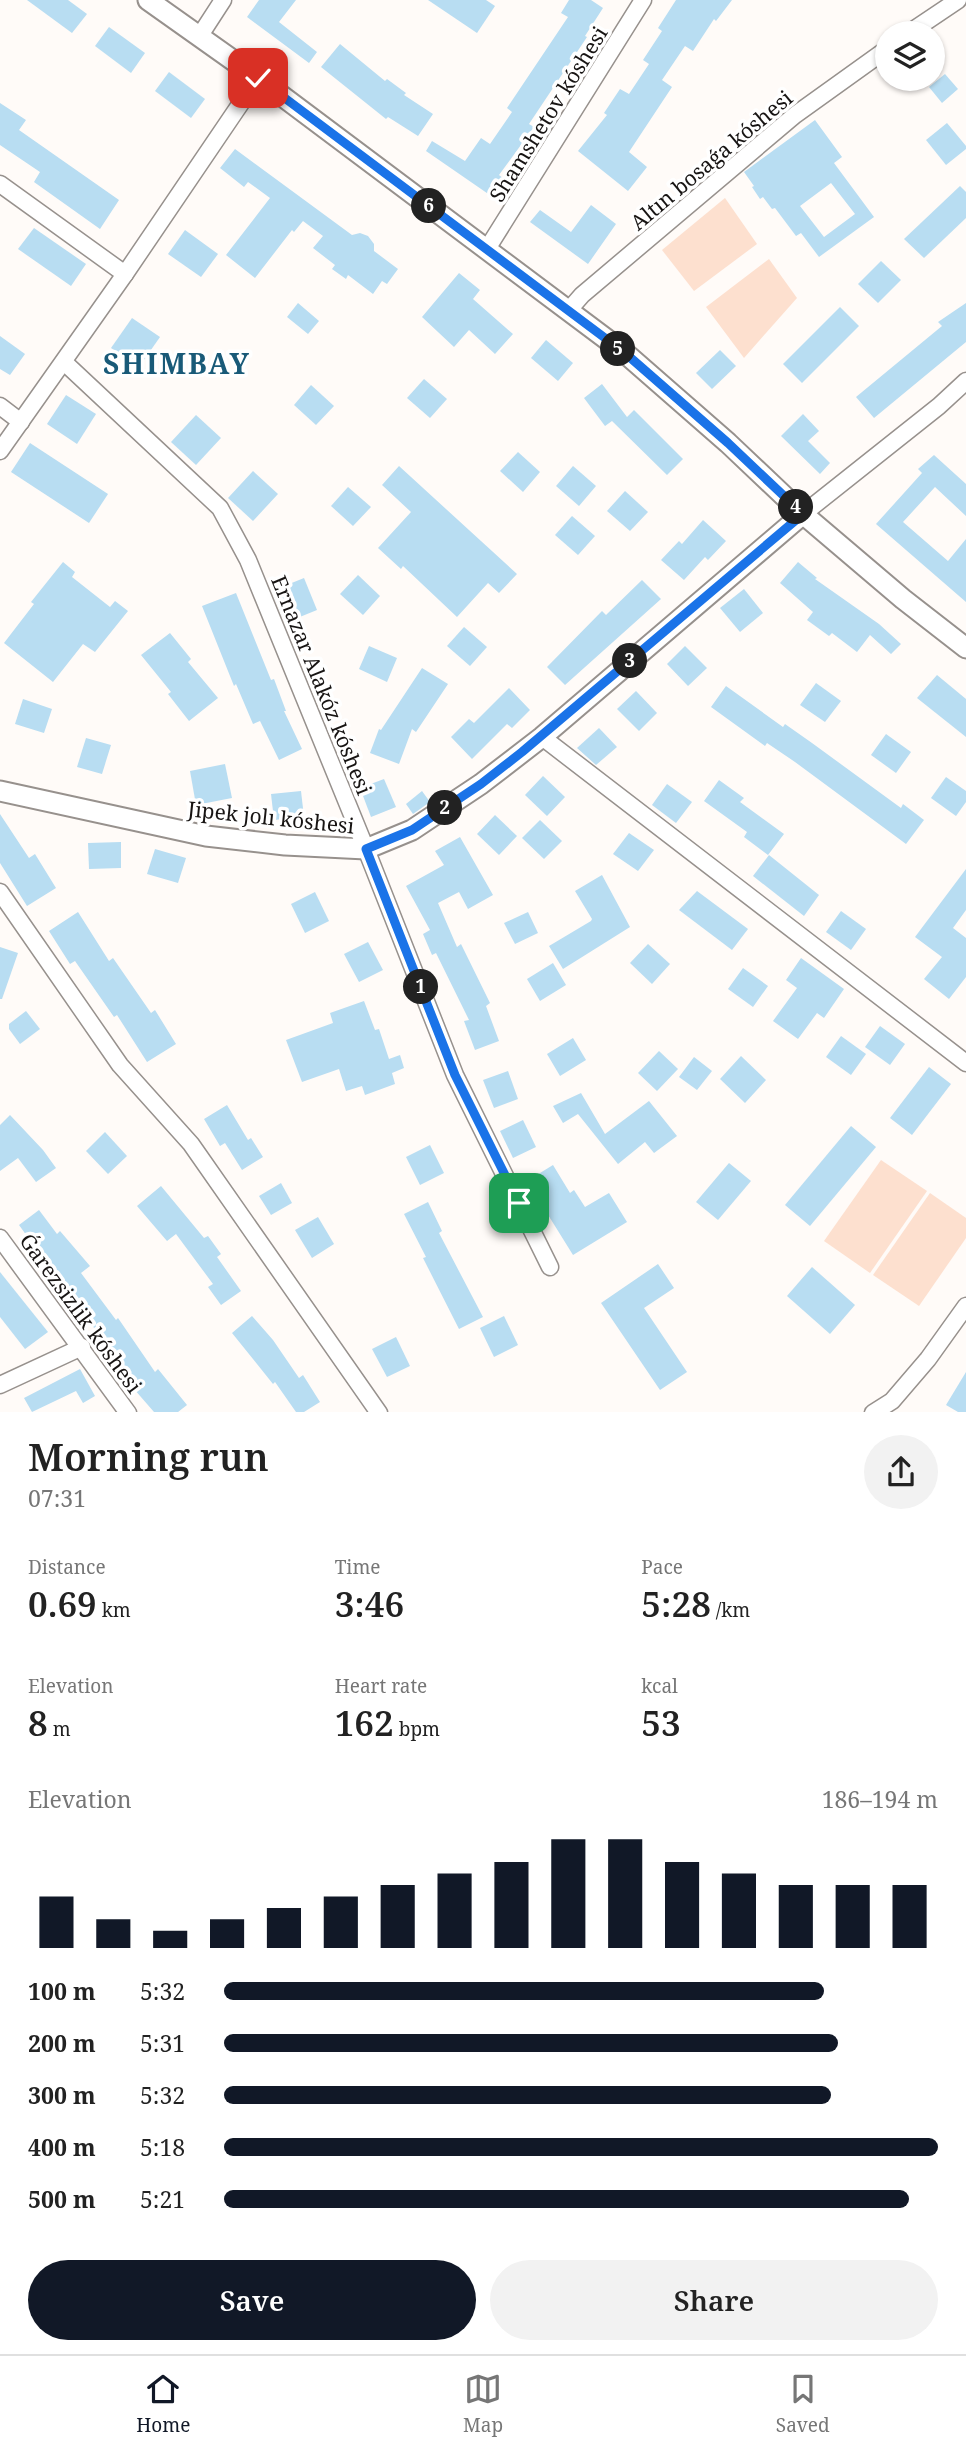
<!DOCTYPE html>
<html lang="en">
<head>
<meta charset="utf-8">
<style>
	:root { --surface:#fff; --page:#f2f2f2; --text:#222; --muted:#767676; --line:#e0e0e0; --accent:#111827 }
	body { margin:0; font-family:"Noto Serif",serif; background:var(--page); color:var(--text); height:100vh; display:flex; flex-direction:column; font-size:26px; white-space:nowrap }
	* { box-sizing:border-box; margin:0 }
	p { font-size:23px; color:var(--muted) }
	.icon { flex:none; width:38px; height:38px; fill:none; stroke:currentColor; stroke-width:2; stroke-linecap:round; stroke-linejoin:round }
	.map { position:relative; height:1412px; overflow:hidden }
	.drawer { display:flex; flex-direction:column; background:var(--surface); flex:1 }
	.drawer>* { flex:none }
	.fabs { position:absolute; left:875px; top:21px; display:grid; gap:14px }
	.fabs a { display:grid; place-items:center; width:70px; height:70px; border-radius:50%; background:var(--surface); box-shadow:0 2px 5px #0004; font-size:35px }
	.pin { position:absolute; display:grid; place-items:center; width:60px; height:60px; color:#fff; margin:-30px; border-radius:14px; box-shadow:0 4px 10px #0006 }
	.km { position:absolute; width:35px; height:35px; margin:-18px; border-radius:50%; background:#222; color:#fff; font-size:19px; line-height:35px; text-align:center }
	.round { display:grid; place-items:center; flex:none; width:74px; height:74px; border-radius:37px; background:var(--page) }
	.summary { display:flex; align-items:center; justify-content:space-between; height:119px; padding:0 28px }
	h1 { font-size:38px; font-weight:600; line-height:52px }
	.stats { display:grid; grid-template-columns:repeat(3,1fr); gap:10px; height:119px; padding:7px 28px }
	.stats div { display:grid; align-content:center }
	.stats b { font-size:35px; font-weight:600 }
	.stats small { font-size:19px; font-weight:400 }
	.stats p { font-size:19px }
	.chart { height:196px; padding:14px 28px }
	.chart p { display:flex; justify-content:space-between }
	.chart svg { width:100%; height:126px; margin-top:7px; stroke:var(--accent); stroke-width:6 }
	.cta { display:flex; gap:14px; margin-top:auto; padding:14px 28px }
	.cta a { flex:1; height:80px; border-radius:42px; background:var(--accent); color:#fff; font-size:28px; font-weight:600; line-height:80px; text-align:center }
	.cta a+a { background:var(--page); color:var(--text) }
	ul { padding:0 28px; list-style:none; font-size:23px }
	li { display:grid; grid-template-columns:112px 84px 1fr; align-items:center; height:52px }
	li i { height:18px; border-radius:9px; background:var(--accent) }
	.dock { display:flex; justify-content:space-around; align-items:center; height:98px; border-top:2px solid var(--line); background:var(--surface); font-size:19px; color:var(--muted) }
	.dock a { display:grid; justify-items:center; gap:4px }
	.dock .current { color:var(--accent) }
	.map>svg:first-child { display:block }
</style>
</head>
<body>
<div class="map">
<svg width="966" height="1413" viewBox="0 0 966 1413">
	<rect width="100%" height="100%" fill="#fffbf8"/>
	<g fill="#fde0cf">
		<path d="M725 198 757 244 694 291 662 250Z"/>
		<path d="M769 259 797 298 744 358 706 307Z"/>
		<path d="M881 1160 927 1191 870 1273 824 1241Z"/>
		<path d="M930 1193 966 1218V1238L919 1306 873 1275Z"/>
	</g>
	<g fill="#b8ddf2" fill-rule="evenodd">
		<path d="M27 0H68L87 14 72 33Z"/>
		<path d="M259 0H296L279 22 317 52 309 63 247 17Z"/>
		<path d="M428 0H486L495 6 477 33Z"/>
		<path d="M569 0H591L603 8 585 36 587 37 529 124 534 127 499 175 509 183 497 200 426 151 432 141 465 161 481 138 490 144 512 112 507 108 568 17 561 13Z"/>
		<path d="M676 0H732L716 21 714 19 693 51 685 46 662 80 672 87 629 152 647 167 628 191 578 151 607 115 604 113 620 89 629 94 649 64 643 60 662 31 658 28Z"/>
		<path d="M109 27 145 53 131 73 95 46Z"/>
		<path d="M340 44 385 81 387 79 406 93 404 95 433 114 418 136 388 117 386 119 321 67Z"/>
		<path d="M169 72 205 99 191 118 155 91Z"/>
		<path d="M945 74 958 89 942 103 929 87Z"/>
		<path d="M0 103 26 120 19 130 119 200 100 229 34 182 40 172 0 145Z"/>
		<path d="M815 120 842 157 834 163 874 217 819 257 801 233 796 236 775 208 772 209 763 197 760 199 752 187 754 186 744 172ZM831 183 855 214 824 237 800 206Z"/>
		<path d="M947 123 966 146V149L946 165 926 140Z"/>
		<path d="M235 149 352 235 360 233 368 236 374 244V251L398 269 387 284 382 281 373 294 348 275 346 279 332 269 335 265 313 248 323 236 303 221 294 232 292 230 255 278 226 255 270 198 248 182 244 187 220 168Z"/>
		<path d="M960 186 966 192V218L924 258 904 239Z"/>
		<path d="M591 205 616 224 588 264 530 222 540 210 571 232Z"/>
		<path d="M34 228 86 264 71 286 18 249Z"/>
		<path d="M185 230 218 254 201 277 168 254Z"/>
		<path d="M881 261 901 280 878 303 858 284Z"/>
		<path d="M459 273 480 290 473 299 513 334 495 354 469 330 454 347 422 317Z"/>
		<path d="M298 303 319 321 308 334 287 317Z"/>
		<path d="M966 303V342L874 418 856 397 942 326 938 322Z"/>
		<path d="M840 307 859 326 802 383 783 364Z"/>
		<path d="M132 318 160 337 139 367 111 348Z"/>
		<path d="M0 336 25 354 10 375 0 369Z"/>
		<path d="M546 340 573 363 558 381 531 358Z"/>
		<path d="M720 350 736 366 712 389 696 373Z"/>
		<path d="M424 379 447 399 430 418 407 398Z"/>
		<path d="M602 384 627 417 634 410 683 459 667 475 612 421 605 426 584 398Z"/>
		<path d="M311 385 334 406 316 425 294 405Z"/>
		<path d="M66 395 96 414 77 444 47 424Z"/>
		<path d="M803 414 819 431 808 441 830 463 820 474 781 436Z"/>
		<path d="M196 415 221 438 196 465 171 442Z"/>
		<path d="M30 443 108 494 89 523 11 472Z"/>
		<path d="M518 452 540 472 523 492 500 471Z"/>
		<path d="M934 455 966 484V516L935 487 903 522 948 561 966 539V602L876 524 922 473 918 469Z"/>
		<path d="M399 466 517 574 499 593 488 583 457 617 403 566 401 569 378 548 411 512 382 485Z"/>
		<path d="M573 466 596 486 579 506 556 486Z"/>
		<path d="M253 471 278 494 253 521 228 498Z"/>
		<path d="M348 487 371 507 353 526 331 506Z"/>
		<path d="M625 491 648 512 630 531 607 511Z"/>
		<path d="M572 516 595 536 578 555 555 535Z"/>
		<path d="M703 520 726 541 708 560 705 557 684 580 661 560 679 541 682 544Z"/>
		<path d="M63 562 75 572 72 577 110 607 115 601 128 611 95 652 83 644 53 682 4 643 34 604 31 602Z"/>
		<path d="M798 562 817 578 815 579 879 624 901 644 891 654 870 635 857 652 832 633 829 636 807 620 813 612 780 583Z"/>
		<path d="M358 575 380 596 363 615 340 594Z"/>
		<path d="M304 578 317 610 285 623 272 591Z"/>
		<path d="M642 580 661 599 565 685 547 667 602 611 606 615Z"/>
		<path d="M744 589 763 613 740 632 720 608Z"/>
		<path d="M236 593 271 680 274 679 286 711H284L302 749 279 760 260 721 253 724 236 684 234 686 202 606Z"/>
		<path d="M464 627 487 647 470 666 447 646Z"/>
		<path d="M170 633 191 659 188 662 218 698 189 721 168 694 171 692 141 655Z"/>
		<path d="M369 646 397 658 387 682 359 669Z"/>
		<path d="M685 646 707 668 688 686 667 664Z"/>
		<path d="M422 668 448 684 416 732 412 729 399 764 370 753 379 729 381 730Z"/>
		<path d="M937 675 966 699V737L917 698Z"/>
		<path d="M816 683 841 701 825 722 800 705Z"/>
		<path d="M726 686 783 727 785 724 812 743 901 808 903 804 924 820 906 844 795 762 767 743 765 746 711 707Z"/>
		<path d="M509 688 530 710 512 728 507 724 472 759 451 737 469 719 474 723Z"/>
		<path d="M636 691 657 713 639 731 617 709Z"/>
		<path d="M23 699 52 709 44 733 15 724Z"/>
		<path d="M599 728 617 747 596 765 577 748Z"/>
		<path d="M886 734 911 752 896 773 871 755Z"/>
		<path d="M86 738 111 745 102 774 77 767Z"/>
		<path d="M225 764 232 798 196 805 190 771Z"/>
		<path d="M543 776 565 797 547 816 525 795Z"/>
		<path d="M946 777 966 791V802L956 816 931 798Z"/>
		<path d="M384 779 396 807 371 817 360 788Z"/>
		<path d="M719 780 744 798 740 802 784 834 768 855 744 837 747 832 704 801Z"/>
		<path d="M667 784 692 802 676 823 652 805Z"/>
		<path d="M301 791 304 817 274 820 271 794Z"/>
		<path d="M422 791 430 802 413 814 406 804Z"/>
		<path d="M0 814 29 858 35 854 56 888 27 906 0 863Z"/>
		<path d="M495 815 517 836 499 855 477 834Z"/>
		<path d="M540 820 562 841 544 859 522 838Z"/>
		<path d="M629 833 654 850 638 871 613 854Z"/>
		<path d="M460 837 493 895 468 909 459 892 438 903 457 947 461 944 490 1003 486 1006 499 1041 475 1050 464 1021 469 1020 436 953 432 955 423 934 430 930 406 886 444 865 435 851Z"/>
		<path d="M121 842V868L89 869 88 843Z"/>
		<path d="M155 849 186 858 178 883 147 874Z"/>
		<path d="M769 855 819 895 804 916 753 876Z"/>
		<path d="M966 869V910L953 928 966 938V977L949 999 924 979 942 957 915 937Z"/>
		<path d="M602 875 630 927 563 969 549 946 591 921 592 919 575 891Z"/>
		<path d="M697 891 748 929 732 950 679 910Z"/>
		<path d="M315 892 329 921 305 933 291 904Z"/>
		<path d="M841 911 866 929 851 950 826 932Z"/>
		<path d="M78 912 109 961 113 958 151 1013 155 1010 176 1044 147 1062 117 1015 114 1017 75 961 70 964 49 931Z"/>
		<path d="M528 912 538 933 515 944 504 923Z"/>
		<path d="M368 942 383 970 359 982 344 954Z"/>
		<path d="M648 944 670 964 652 984 630 963Z"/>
		<path d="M0 947 18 953 2 999H0Z"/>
		<path d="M801 958 844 989 824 1018 817 1013 798 1039 773 1021 797 988 786 980Z"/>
		<path d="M553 963 566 985 540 1001 527 979Z"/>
		<path d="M743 968 768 986 753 1007 728 989Z"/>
		<path d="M364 1001 375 1030 379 1029 389 1059 400 1055 404 1068 392 1073 395 1084 365 1095 362 1086 346 1091 339 1069 302 1082 286 1040 333 1023 330 1013Z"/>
		<path d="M26 1011 40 1029 20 1044 9 1029V1024Z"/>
		<path d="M880 1026 905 1044 890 1065 865 1047Z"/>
		<path d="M841 1036 866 1054 851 1075 826 1057Z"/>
		<path d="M573 1038 586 1060 560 1076 547 1054Z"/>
		<path d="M659 1051 678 1069 657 1091 638 1073Z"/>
		<path d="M741 1056 766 1080 745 1103 720 1079Z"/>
		<path d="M694 1057 712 1071 697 1090 679 1077Z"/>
		<path d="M929 1067 951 1084 912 1135 890 1118Z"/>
		<path d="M508 1071 518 1099 494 1108 483 1080Z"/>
		<path d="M581 1093 605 1134 649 1101 677 1136 654 1153 645 1142 618 1164 578 1114 563 1123 553 1106Z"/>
		<path d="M227 1105 248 1140 251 1138 263 1157 242 1170 225 1143 220 1146 204 1119Z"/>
		<path d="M10 1115 43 1150 56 1168 36 1182 18 1158 0 1171V1125Z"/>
		<path d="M523 1120 536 1147 513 1158 500 1131Z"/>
		<path d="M851 1126 876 1147 810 1226 785 1205Z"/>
		<path d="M105 1132 127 1156 108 1174 86 1151Z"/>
		<path d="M430 1145 444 1173 420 1185 406 1157Z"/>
		<path d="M729 1163 751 1181 718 1220 696 1202Z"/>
		<path d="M553 1165 570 1193 574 1190 585 1207 609 1193 627 1222 573 1255 527 1181Z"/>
		<path d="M281 1183 292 1203 271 1215 259 1196Z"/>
		<path d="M161 1186 204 1238 208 1236 221 1254 217 1257 241 1291 221 1305 208 1287 213 1284 176 1234 167 1241 137 1206Z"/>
		<path d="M428 1202 442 1231 439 1233 483 1317 459 1329 423 1258 426 1257 404 1214Z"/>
		<path d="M39 1210 57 1234 60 1231 90 1266 81 1273 116 1320 118 1318 155 1372 158 1369 187 1405 178 1412H154L134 1389 136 1387 119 1362 89 1321 87 1322 74 1304 79 1300 37 1250 19 1225Z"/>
		<path d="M318 1217 334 1244 312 1258 295 1230Z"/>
		<path d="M658 1264 674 1288 644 1308 687 1372 660 1390 601 1303Z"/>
		<path d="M812 1267 855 1305 830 1334 787 1296Z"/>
		<path d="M0 1272 48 1332 25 1349 0 1317Z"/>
		<path d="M252 1316 273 1340 299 1378 303 1375 320 1402 304 1412H296L275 1382 273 1384 232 1333Z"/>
		<path d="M504 1316 518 1345 494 1357 480 1328Z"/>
		<path d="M396 1337 410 1366 387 1377 372 1349Z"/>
		<path d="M80 1369 95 1396 83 1403 76 1391 32 1412 24 1398Z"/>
		<path d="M966 1372V1412H958L946 1405Z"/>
	</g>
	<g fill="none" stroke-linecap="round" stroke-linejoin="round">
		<defs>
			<g id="minor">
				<path d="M909 33 958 0"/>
				<path d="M199 37 223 0"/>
				<path d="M0 184 125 274"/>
				<path d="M487 249 643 0"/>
				<path d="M568 311 582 295 795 115 887 49"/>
				<path d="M64 362 220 508 248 560 366 849 455 1075 550 1267"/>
				<path d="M0 406 21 422"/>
				<path d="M0 451 125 274 258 78"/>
				<path d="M803 514 939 406 966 381"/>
				<path d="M542 737 966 1063"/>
				<path d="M0 892 120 1065 191 1144 379 1413"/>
				<path d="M0 1238 128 1413"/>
				<path d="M0 1385 82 1347"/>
				<path d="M873 1413 892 1401 928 1359 966 1306"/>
			</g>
			<g id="tertiary">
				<path d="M148 0 258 78 625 353 728 443 803 514 903 599 966 648"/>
				<path d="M0 791 206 836 285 845 366 849 412 830 481 784 542 737 803 514"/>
			</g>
		</defs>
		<use href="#minor" stroke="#97918d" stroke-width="19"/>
		<use href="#tertiary" stroke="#97918d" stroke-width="23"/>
		<use href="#minor" stroke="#fff" stroke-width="16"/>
		<use href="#tertiary" stroke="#fff" stroke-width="19"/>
	</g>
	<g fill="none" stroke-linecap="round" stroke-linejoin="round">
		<defs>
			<path id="route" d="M258 78 625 353 728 443 803 514 522 752 481 784 412 830 366 849 455 1075 519 1203"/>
		</defs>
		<use href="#route" stroke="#fff" stroke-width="14"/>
		<use href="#route" stroke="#1a73e8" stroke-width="9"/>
	</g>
	<g text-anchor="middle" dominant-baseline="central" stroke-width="7" stroke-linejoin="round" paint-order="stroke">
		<g font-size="21" fill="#171413" stroke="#fff">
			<text transform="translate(548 114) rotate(-58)">Shamshetov kóshesi</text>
			<text transform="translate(711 160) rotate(-40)">Altın bosaǵa kóshesi</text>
			<text transform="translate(322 685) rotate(68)">Ernazar Alakóz kóshesi</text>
			<text transform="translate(271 817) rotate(6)">Jipek jolı kóshesi</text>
			<text transform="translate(81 1313) rotate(54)">Ǵarezsizlik kóshesi</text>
		</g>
		<g font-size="28" font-weight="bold" letter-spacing="2" fill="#195a78" stroke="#fff">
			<text x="177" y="363">SHIMBAY</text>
		</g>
	</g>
</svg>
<div class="fabs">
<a><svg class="icon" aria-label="layers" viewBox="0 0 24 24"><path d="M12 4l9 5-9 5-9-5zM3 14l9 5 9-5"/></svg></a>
</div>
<div class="pin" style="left:519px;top:1203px;background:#1e9e55"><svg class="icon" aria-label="arrive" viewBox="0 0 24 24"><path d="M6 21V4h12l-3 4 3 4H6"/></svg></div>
<div class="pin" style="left:258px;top:78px;background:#d93025"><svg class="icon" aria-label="check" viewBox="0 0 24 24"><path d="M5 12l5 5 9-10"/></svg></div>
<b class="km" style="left:421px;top:987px">1</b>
<b class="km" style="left:445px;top:808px">2</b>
<b class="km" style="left:630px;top:661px">3</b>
<b class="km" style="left:796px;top:507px">4</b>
<b class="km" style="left:618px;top:349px">5</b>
<b class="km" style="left:429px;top:206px">6</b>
</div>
<section class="drawer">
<div class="summary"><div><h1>Morning run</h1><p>07:31</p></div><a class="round"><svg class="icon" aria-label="share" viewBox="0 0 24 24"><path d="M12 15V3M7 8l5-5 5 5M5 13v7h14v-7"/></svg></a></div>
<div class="stats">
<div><p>Distance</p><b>0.69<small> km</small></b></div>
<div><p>Time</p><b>3:46</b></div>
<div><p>Pace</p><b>5:28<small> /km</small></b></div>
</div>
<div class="stats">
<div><p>Elevation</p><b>8<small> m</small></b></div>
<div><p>Heart rate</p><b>162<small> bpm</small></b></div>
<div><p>kcal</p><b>53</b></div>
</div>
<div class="chart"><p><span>Elevation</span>186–194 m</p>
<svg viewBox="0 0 160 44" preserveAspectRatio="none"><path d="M5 44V26M15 44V34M25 44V38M35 44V34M45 44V30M55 44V26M65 44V22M75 44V18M85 44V14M95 44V6M105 44V6M115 44V14M125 44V18M135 44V22M145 44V22M155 44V22"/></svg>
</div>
<ul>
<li><b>100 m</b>5:32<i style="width:84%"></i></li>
<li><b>200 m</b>5:31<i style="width:86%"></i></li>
<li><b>300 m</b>5:32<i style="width:85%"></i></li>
<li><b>400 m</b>5:18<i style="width:100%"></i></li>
<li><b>500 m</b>5:21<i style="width:96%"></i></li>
</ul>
<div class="cta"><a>Save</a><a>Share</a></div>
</section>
<nav class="dock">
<a class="current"><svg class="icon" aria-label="home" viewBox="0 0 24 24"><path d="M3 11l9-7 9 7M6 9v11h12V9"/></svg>Home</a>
<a><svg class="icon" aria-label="map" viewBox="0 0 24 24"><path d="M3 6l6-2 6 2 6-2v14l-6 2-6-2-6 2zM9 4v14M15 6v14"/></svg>Map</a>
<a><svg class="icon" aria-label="saved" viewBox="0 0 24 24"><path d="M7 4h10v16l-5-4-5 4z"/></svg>Saved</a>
</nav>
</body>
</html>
